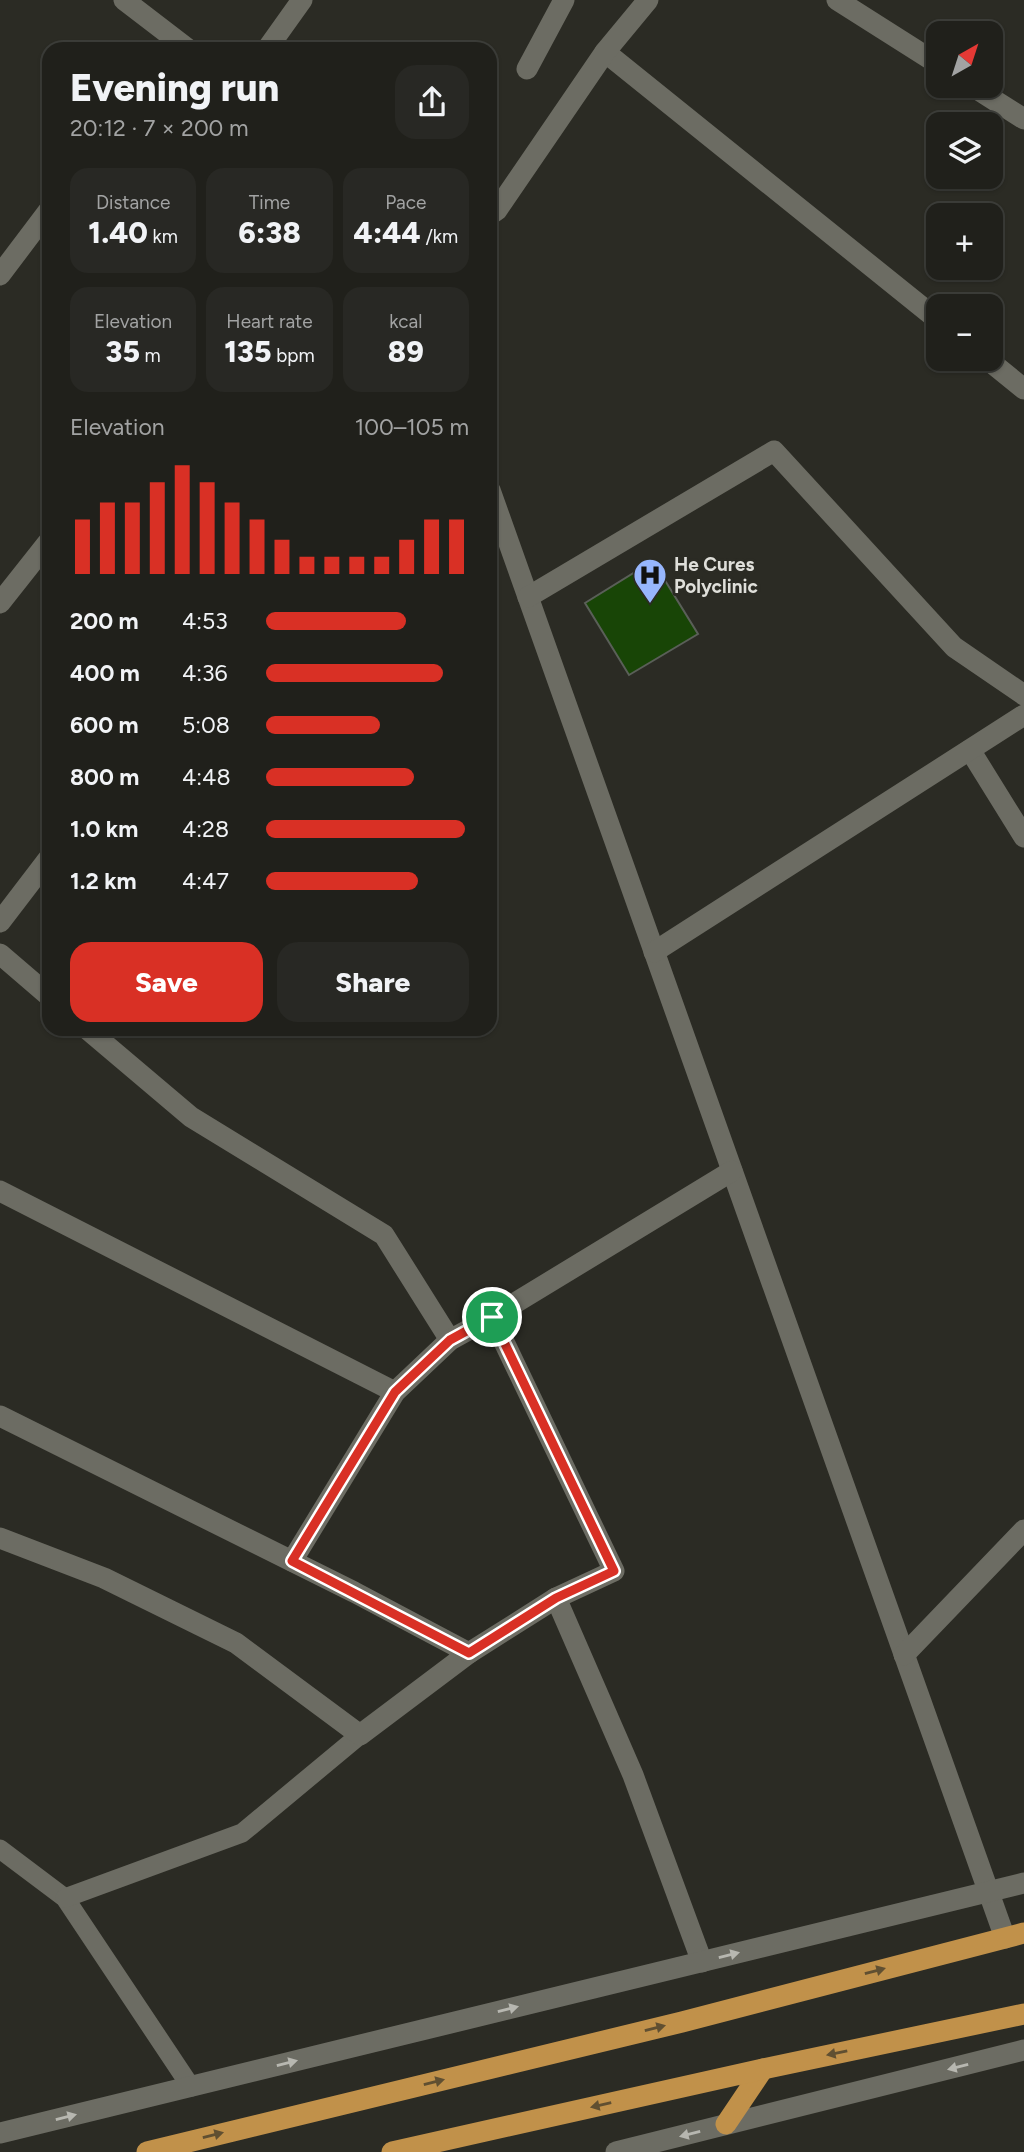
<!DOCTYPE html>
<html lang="en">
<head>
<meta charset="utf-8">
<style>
	:root { --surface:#20201b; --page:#282824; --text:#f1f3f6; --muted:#a2a3a3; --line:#3d3e3a; --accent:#d93025 }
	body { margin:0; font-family:Figtree,sans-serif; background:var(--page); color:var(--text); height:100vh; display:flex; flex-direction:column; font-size:26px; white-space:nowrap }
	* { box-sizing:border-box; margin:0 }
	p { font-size:23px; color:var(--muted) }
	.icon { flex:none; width:38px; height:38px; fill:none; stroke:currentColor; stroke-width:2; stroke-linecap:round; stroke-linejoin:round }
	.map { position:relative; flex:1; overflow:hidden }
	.side { position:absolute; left:42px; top:42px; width:455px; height:994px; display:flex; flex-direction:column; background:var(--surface); border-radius:21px; box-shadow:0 2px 5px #0004,0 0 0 2px var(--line) }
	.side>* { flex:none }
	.needle { width:46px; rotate:39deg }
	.buttons { position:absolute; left:926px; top:21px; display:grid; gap:14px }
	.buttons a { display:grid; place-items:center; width:77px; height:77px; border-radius:14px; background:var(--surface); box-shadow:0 2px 5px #0004,0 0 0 2px var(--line); font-size:35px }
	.pin { position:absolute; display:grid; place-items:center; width:60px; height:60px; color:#fff; margin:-30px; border:4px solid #fff; border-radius:50%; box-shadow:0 2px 7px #0007 }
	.round { display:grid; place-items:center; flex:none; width:74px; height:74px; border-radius:21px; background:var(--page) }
	.overview { display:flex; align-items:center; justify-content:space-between; height:119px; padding:0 28px }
	h1 { font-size:38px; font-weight:800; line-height:52px }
	.figures { display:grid; grid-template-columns:repeat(3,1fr); gap:10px; height:119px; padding:7px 28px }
	.figures div { display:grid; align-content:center; border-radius:18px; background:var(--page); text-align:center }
	.figures b { font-size:30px; font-weight:800 }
	.figures small { font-size:19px; font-weight:400 }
	.figures p { font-size:19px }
	.chart { height:196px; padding:14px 28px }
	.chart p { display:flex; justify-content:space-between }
	.chart svg { width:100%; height:126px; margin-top:7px; stroke:var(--accent); stroke-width:6 }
	.action { display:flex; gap:14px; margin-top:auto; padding:14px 28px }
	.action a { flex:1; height:80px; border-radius:21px; background:var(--accent); color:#fff; font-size:28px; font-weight:800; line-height:80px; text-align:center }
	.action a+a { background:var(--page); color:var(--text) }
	ul { padding:0 28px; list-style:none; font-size:23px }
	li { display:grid; grid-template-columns:112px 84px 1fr; align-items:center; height:52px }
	li i { height:18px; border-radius:9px; background:var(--accent) }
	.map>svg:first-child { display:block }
</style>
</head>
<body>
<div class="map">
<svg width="1024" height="2152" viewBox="0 0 1024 2152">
	<rect width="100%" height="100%" fill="#2b2b24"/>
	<path fill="#184506" stroke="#5a5f58" stroke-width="2" d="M653 561 698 634 629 675 585 603Z"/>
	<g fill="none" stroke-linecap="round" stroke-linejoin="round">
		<g stroke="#6c6c63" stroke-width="19">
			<path d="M0 1849 65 1898 191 2087"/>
			<path d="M65 1898 242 1833 360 1735"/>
		</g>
		<g stroke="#6c6c63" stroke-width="21">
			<path d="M124 0 188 49"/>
			<path d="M837 0 938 64"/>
			<path d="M267 49 302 0"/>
			<path d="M605 52 938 320"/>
			<path d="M527 69 564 0"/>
			<path d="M972 86 1024 119"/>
			<path d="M490 215 497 210 605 52 648 0"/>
			<path d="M0 275 49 210"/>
			<path d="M987 359 1024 389"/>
			<path d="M490 490 1005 1938"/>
			<path d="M528 597 774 451 954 647 1024 695"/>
			<path d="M0 603 49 541"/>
			<path d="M970 750 1024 837"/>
			<path d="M0 922 49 858"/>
			<path d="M654 952 1024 715"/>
			<path d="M0 954 49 996"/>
			<path d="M87 1029 191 1117 384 1235 450 1340"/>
			<path d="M0 1191 395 1392"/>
			<path d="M492 1317 732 1171"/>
			<path d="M0 1416 354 1592 469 1653 360 1735 236 1643 104 1578 0 1538"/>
			<path d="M292 1561 395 1392 450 1340 492 1317 614 1571 556 1598 469 1653"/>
			<path d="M556 1598 633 1775 702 1962"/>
			<path d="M904 1655 1024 1530"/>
		</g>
		<g stroke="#6c6c63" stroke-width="21">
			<path d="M0 2133 1024 1883"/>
			<path d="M616 2152 1024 2050"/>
		</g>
		<g stroke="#c1914a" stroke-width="21">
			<path d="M726 2124 763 2069"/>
			<path d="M147 2152 682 2022 1024 1933"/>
			<path d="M392 2152 763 2069 1024 2014"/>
		</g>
	</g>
	<defs><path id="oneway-solid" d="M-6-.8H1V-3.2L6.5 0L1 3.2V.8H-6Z" transform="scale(1.75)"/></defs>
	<g fill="#b7b7b0">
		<use href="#oneway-solid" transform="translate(729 1955) rotate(-14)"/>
		<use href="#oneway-solid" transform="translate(508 2009) rotate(-14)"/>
		<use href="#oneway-solid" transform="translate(287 2063) rotate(-14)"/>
		<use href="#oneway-solid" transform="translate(958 2067) rotate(166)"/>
		<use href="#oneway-solid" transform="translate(66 2117) rotate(-14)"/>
		<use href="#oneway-solid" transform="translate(690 2134) rotate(166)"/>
	</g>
	<g fill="#604f31">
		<use href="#oneway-solid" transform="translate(875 1971) rotate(-15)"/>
		<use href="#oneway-solid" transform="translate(655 2028) rotate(-14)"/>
		<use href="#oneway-solid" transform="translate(837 2053) rotate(168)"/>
		<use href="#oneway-solid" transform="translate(434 2082) rotate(-14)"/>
		<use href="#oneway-solid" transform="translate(601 2105) rotate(167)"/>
		<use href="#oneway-solid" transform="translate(213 2135) rotate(-14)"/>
	</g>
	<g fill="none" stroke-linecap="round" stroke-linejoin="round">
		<defs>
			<path id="route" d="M492 1317 614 1571 556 1598 469 1653 292 1561 395 1392 450 1340Z"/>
		</defs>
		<use href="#route" stroke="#fff" stroke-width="14"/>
		<use href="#route" stroke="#d93025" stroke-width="9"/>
	</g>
	<defs>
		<symbol id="hospital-pin" viewBox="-11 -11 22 30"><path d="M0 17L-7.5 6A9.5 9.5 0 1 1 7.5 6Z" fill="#97b6fd" stroke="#2b2b24"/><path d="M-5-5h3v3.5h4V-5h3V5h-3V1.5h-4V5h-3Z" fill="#111"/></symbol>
	</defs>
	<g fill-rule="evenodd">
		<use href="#hospital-pin" x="631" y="556" width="38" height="52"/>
	</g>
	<g text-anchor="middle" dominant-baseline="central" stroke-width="6" stroke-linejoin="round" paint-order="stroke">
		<g font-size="19" font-weight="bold" fill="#dfdfda" stroke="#2b2b24" text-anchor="start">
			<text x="674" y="564">He Cures<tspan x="674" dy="22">Polyclinic</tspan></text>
		</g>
	</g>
</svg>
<div class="buttons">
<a><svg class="needle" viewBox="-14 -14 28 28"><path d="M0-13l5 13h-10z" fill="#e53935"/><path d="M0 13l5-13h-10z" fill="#a2a3a3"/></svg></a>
<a><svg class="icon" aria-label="layers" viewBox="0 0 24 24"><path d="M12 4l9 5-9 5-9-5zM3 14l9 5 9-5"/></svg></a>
<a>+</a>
<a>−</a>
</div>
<div class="pin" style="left:492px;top:1317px;background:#1e9e55"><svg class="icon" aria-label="arrive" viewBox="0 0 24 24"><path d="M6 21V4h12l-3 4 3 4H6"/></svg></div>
<section class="side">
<div class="overview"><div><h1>Evening run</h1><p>20:12 · 7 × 200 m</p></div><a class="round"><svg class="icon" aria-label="share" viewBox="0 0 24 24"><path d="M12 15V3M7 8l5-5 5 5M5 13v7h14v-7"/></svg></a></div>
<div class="figures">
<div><p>Distance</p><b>1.40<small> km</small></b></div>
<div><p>Time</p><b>6:38</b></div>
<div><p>Pace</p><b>4:44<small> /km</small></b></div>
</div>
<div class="figures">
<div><p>Elevation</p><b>35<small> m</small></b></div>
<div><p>Heart rate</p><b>135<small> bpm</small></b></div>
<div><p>kcal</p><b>89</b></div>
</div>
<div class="chart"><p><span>Elevation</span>100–105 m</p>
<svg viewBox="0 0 160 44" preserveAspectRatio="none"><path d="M5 44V25M15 44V19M25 44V19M35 44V12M45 44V6M55 44V12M65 44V19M75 44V25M85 44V32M95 44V38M105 44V38M115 44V38M125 44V38M135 44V32M145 44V25M155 44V25"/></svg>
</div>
<ul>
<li><b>200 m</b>4:53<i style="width:69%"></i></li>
<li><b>400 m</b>4:36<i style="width:87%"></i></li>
<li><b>600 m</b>5:08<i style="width:56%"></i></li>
<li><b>800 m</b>4:48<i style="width:73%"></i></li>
<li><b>1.0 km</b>4:28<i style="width:98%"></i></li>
<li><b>1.2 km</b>4:47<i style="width:75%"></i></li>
</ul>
<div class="action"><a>Save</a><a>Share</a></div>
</section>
</div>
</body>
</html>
